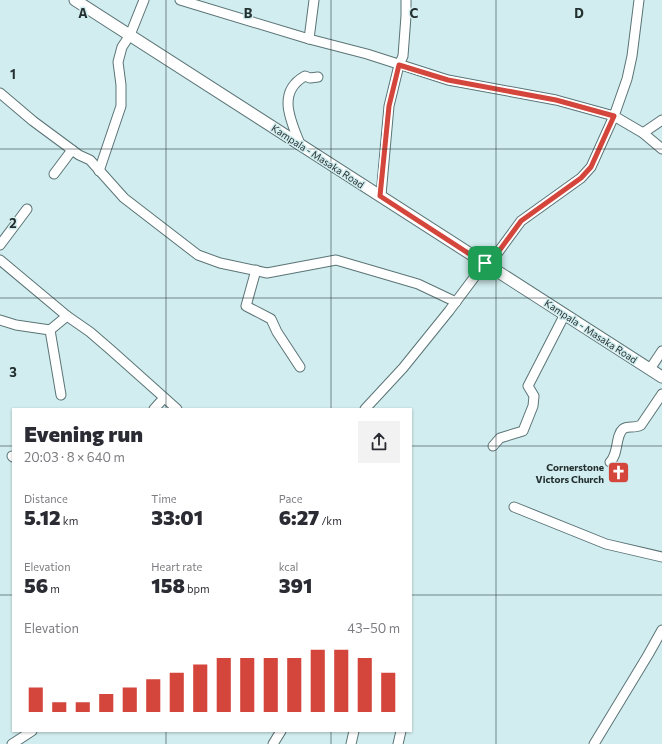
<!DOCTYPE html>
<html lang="en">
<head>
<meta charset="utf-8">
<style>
	:root { --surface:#fff; --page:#f2f2f3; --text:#2b2b33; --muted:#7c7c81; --accent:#d4453c }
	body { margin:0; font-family:Commissioner,sans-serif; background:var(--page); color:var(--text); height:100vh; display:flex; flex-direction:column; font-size:15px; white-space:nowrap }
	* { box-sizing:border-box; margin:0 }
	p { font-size:13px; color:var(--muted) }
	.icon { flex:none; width:22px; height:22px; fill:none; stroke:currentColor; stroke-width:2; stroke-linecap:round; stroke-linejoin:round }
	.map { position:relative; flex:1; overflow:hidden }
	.panel { position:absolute; left:12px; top:408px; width:400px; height:324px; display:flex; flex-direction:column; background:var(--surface); border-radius:0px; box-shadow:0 1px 3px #0004 }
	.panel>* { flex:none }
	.pin { position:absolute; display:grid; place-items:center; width:34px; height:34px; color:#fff; margin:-17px; border-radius:8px; box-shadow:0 2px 6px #0006 }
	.round { display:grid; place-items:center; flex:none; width:42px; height:42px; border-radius:0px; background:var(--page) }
	.overview { display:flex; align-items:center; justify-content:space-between; height:68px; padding:0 12px }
	h1 { font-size:22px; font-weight:800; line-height:30px }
	.stats { display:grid; grid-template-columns:repeat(3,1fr); gap:6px; height:68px; padding:4px 12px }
	.stats div { display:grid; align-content:center }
	.stats b { font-size:20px; font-weight:800 }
	.stats small { font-size:11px; font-weight:400 }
	.stats p { font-size:11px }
	.chart { height:112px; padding:8px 12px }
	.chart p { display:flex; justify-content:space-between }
	.chart svg { width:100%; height:72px; margin-top:4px; stroke:var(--accent); stroke-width:6 }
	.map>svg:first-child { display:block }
</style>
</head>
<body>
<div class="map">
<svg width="662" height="744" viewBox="0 0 662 744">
	<rect width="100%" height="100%" fill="#d1edef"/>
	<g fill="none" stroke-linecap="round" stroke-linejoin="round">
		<defs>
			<g id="minor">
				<path d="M180 0 309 39 367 54 448 80 556 100 614 116 643 133 662 149"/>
				<path d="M309 39 314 0"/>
				<path d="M0 93 33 121 79 155 90 160 124 198 198 255 220 263 267 273 336 260 418 284 456 302"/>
				<path d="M643 133 662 120"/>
				<path d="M300 144C291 121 276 92 305 76L310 78 318 77"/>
				<path d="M99 171 121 106V85L118 62 122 47 130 35 144 0"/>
				<path d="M54 174 72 150"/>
				<path d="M381 195 389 106 399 65 403 56 406 16V0"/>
				<path d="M0 245 27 209"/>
				<path d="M0 260 67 316 90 332 112 351 177 409"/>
				<path d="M488 266 521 221 581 178 591 167 614 116 627 79 632 56 639 0"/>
				<path d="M256 270 246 306 271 319 277 332 300 367"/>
				<path d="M0 320 16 325 50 330"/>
				<path d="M50 330 61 395"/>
				<path d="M50 330 67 316"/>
				<path d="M650 369 662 351"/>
				<path d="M154 409 164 398"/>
				<path d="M365 409 403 368 449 311 485 263"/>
				<path d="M493 446 500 438 523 431 533 406 534 396 528 386 565 314"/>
				<path d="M12 456 13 457"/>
				<path d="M610 462C619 454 615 436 623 429 628 425 634 429 641 425L662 394"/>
				<path d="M514 507 606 544 662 557"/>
				<path d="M12 744 32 731"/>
				<path d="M273 744 281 731"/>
				<path d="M351 744 354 731"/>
				<path d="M398 744 401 731"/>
				<path d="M594 744 648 655 662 630"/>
			</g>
			<path id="major" d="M75 0 662 377"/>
		</defs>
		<use href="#minor" stroke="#5b7476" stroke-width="11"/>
		<use href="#major" stroke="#5b7476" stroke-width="13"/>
		<use href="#minor" stroke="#fff" stroke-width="9"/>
		<use href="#major" stroke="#fff" stroke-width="11"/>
	</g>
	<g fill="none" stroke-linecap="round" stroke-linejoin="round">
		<defs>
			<path id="route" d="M399 65 448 80 556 100 614 116 591 167 581 178 521 221 488 266 380 196 389 106Z"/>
		</defs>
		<use href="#route" stroke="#fff" stroke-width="8"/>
		<use href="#route" stroke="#d4453c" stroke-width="5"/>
	</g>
	<path fill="none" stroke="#242f2f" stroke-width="1" stroke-opacity="0.55" d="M166 0V409M331 0V409M496 0V744M0 149H662M0 298H662M0 446H13M411 446H662M0 595H13M411 595H662M166 731V744M331 731V744"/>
	<defs>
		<symbol id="church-square" viewBox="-11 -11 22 22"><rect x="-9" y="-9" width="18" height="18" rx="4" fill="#d4453c" stroke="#d1edef"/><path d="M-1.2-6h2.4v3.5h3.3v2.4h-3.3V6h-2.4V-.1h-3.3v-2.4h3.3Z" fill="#fff"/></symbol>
	</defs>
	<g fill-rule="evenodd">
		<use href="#church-square" x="606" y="460" width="25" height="25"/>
	</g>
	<g text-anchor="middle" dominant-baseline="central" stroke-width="3" stroke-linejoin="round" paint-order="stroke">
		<g font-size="10" fill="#242f2f" stroke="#d1edef">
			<text transform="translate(318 156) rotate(33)">Kampala - Masaka Road</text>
			<text transform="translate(591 331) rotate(33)">Kampala - Masaka Road</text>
		</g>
		<g font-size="10" font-weight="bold" fill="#242f2f" stroke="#d1edef" text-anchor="end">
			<text x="604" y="467">Cornerstone<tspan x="604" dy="12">Victors Church</tspan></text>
		</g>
	</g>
	<g font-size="13" text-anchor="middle" font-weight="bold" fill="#242f2f" stroke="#d1edef" stroke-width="3" stroke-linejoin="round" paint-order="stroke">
		<text x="83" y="18">A</text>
		<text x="248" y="18">B</text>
		<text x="414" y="18">C</text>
		<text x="579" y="18">D</text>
		<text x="13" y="79">1</text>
		<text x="13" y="228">2</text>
		<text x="13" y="377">3</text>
	</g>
</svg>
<div class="pin" style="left:485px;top:263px;background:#1e9e55"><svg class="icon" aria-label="arrive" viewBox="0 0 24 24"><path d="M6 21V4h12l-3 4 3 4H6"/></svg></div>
<section class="panel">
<div class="overview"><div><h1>Evening run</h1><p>20:03 · 8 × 640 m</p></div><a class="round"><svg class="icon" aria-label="share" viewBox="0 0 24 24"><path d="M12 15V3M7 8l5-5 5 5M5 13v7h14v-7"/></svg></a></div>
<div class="stats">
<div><p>Distance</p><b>5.12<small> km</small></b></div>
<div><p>Time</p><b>33:01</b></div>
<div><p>Pace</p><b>6:27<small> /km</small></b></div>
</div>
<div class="stats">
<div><p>Elevation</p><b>56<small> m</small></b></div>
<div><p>Heart rate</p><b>158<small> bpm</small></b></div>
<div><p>kcal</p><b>391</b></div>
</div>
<div class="chart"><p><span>Elevation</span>43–50 m</p>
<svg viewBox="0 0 160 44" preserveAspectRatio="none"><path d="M5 44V29M15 44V38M25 44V38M35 44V33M45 44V29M55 44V24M65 44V20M75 44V15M85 44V11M95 44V11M105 44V11M115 44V11M125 44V6M135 44V6M145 44V11M155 44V20"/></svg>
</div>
</section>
</div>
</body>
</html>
